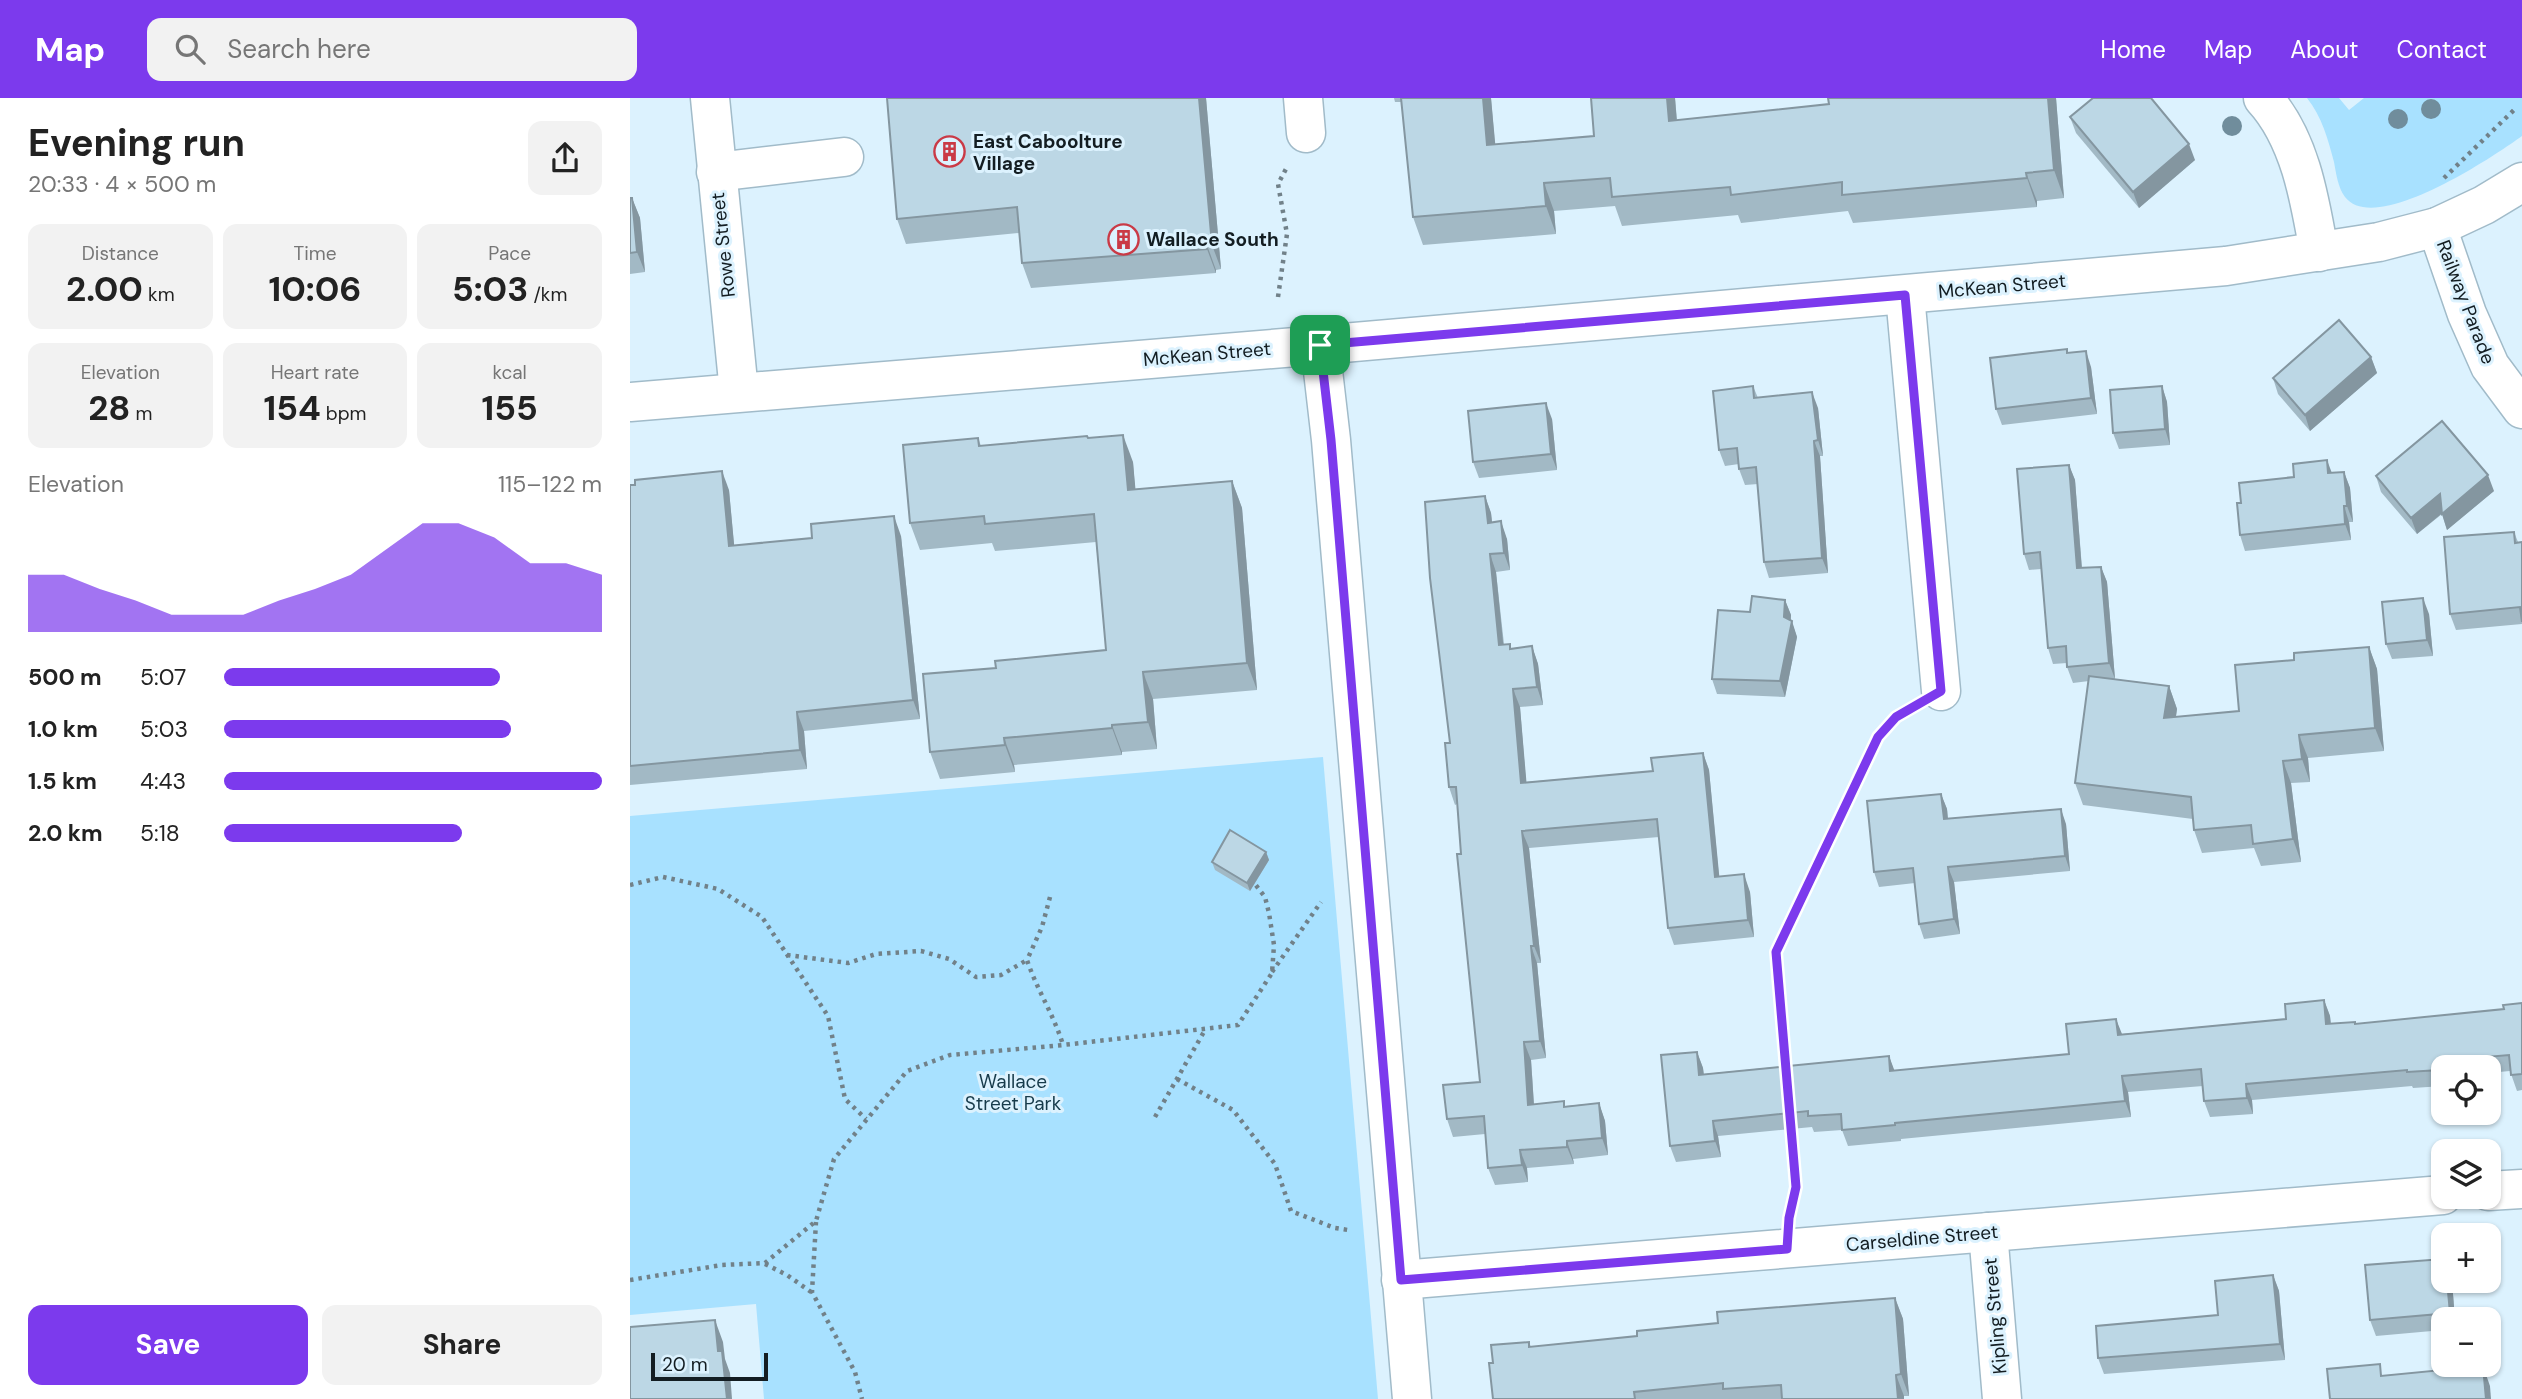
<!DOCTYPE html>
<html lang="en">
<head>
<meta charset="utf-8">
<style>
	:root { --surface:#fff; --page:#f2f2f2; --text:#222; --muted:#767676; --accent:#7c3aed }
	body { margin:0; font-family:"DM Sans",sans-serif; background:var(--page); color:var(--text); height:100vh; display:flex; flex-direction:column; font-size:26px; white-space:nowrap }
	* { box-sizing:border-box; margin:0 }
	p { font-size:23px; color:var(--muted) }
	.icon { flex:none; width:38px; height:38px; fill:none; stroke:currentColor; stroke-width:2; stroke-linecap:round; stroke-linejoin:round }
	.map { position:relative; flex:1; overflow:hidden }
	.sheet { display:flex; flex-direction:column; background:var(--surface); width:630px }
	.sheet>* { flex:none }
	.fabs { position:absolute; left:1801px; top:957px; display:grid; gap:14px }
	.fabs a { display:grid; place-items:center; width:70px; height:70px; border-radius:14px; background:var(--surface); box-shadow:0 2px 5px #0004; font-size:35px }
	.scale { position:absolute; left:21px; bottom:18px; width:117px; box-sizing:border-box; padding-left:7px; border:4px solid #131d22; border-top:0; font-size:19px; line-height:24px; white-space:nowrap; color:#131d22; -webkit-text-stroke:5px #dcf2fe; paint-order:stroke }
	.pin { position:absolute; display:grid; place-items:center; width:60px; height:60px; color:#fff; margin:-30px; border-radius:14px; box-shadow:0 4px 10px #0006 }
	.round { display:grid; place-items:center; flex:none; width:74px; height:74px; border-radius:14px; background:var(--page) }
	.head { display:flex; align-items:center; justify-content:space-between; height:119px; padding:0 28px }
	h1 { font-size:38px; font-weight:700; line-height:52px }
	.stats { display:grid; grid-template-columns:repeat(3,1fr); gap:10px; height:119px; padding:7px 28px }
	.stats div { display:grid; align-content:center; border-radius:14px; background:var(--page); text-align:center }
	.stats b { font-size:35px; font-weight:700 }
	.stats small { font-size:19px; font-weight:400 }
	.stats p { font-size:19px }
	.chart { height:196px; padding:14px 28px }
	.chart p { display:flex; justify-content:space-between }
	.chart svg { width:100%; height:126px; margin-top:7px; fill:var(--accent); opacity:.7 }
	.action { display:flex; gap:14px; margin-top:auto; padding:14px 28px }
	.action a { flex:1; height:80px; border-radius:14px; background:var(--accent); color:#fff; font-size:28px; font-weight:700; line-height:80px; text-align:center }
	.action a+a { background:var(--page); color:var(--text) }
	ul { padding:0 28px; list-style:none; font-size:23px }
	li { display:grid; grid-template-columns:112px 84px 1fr; align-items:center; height:52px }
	li i { height:18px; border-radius:9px; background:var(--accent) }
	header { display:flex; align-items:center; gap:42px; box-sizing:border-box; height:98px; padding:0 35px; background:var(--accent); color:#fff }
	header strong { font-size:33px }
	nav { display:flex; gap:38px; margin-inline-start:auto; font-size:24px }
	.search { width:490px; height:63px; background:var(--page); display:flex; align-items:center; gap:18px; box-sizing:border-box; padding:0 24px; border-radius:14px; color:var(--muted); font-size:26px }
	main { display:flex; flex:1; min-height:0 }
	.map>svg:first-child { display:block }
</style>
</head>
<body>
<header>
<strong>Map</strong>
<div class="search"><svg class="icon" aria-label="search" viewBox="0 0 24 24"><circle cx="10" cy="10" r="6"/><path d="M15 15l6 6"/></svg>Search here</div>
<nav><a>Home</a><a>Map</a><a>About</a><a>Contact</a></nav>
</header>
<main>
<section class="sheet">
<div class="head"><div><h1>Evening run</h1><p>20:33 · 4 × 500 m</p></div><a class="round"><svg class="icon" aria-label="share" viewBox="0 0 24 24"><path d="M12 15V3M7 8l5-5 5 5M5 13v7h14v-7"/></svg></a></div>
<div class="stats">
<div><p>Distance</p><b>2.00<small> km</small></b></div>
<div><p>Time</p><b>10:06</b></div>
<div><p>Pace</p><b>5:03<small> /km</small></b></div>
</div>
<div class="stats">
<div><p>Elevation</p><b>28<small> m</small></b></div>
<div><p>Heart rate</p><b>154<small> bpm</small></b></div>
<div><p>kcal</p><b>155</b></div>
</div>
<div class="chart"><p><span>Elevation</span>115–122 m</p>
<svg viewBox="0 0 160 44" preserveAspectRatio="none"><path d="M0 44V24L10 24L20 29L30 33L40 38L50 38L60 38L70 33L80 29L90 24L100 15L110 6L120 6L130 11L140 20L150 20L160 24V44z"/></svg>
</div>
<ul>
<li><b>500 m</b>5:07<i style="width:73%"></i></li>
<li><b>1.0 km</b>5:03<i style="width:76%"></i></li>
<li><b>1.5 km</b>4:43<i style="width:100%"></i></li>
<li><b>2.0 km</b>5:18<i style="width:63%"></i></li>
</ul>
<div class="action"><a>Save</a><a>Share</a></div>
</section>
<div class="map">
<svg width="1892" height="1301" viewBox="0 0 1892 1301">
	<rect width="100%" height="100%" fill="#dcf2fe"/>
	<g fill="#a8e1ff">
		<path d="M1677 0H1709L1719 12 1734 0H1892V38C1863 59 1745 138 1715 99 1708 90 1706 75 1704 64 1698 41 1692 19 1677 0Z"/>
		<path d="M693 659 748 1301H134L126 1206 0 1217V718Z"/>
	</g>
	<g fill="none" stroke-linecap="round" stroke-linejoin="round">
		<defs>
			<g id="minor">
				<path d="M80 0 109 294"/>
				<path d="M673 0 676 35"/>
				<path d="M1633 0C1670 40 1680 102 1689 154"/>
				<path d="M86 74 214 59"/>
				<path d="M1807 129 1837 216 1860 268 1892 311"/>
				<path d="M1275 197 1311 593"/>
				<path d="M690 247 701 342 782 1301"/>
				<path d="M1858 1093 1892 1091"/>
				<path d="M1358 1134 1372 1301"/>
				<path d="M771 1182 1813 1097"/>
			</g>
			<path id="major" d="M0 304 690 247 1596 168 1749 144 1807 129 1854 107 1892 84"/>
		</defs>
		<use href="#minor" stroke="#a1bbc9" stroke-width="41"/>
		<use href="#major" stroke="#a1bbc9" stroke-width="41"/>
		<g stroke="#718189" stroke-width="4.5" stroke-dasharray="3.5 5" stroke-linecap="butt">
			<path d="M1814 80 1885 11"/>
			<path d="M648 199 657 136 648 86 657 69"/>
			<path d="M0 787 33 779 88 791 132 819 198 918 215 1001 236 1021"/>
			<path d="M420 799 412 829 397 862C407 892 424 917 433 947"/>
			<path d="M157 857 218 865 246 856 291 853 319 861 346 879 371 877 397 862"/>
			<path d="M642 874 691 804"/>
			<path d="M1156 974 1146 854 1248 640 1266 619 1280 611"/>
			<path d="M547 981 603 1012 645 1066 661 1113 705 1130 718 1132"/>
			<path d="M525 1019 575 932"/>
			<path d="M1160 1028 1166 1089 1161 1113"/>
			<path d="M186 1124 182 1194 225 1274 232 1301"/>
			<path d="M135 1166 157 1177 181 1194"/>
			<path d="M0 1182 92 1167 135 1165 186 1123 204 1061 277 973 320 957 433 947 608 927 642 875 644 847 639 815 635 799 625 786"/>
		</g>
		<use href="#minor" stroke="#fff" stroke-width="38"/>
		<use href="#major" stroke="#fff" stroke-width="38"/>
	</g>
	<g fill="#708d9c">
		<circle cx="1801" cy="11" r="10"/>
		<circle cx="1768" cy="21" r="10"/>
		<circle cx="1602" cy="28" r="10"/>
	</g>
	<g fill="#a2b9c5">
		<path d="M576 0 591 171 586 172V175L401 190 392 165 389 135 276 146 267 121Z"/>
		<path d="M764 0H861L865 47 964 38 961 0H1045L1047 22 1426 0 1434 100 1407 103V109L1223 125 1218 113 1111 125 1108 117 992 128 985 108 924 113 926 136 793 147 783 119 772 4H765Z"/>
		<path d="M1440 19 1565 62 1509 110 1446 35Z"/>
		<path d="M0 100H2L10 120 15 174 0 176Z"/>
		<path d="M1438 255 1461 269 1467 316 1372 327 1366 311Z"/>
		<path d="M1741 259 1747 275 1680 333 1648 296 1643 280Z"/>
		<path d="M1123 288 1128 300 1188 310 1193 358H1190L1198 475 1139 480 1134 464 1128 386 1115 387 1109 371V366L1095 368 1089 352Z"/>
		<path d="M1532 288 1537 304 1540 347 1489 351 1483 335Z"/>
		<path d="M922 321 927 372 849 380 843 364Z"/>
		<path d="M348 340 351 348 458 340 503 364 505 391 602 383 612 410 627 592 523 601 527 651 492 654V657L384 667 385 674 310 681 300 654 366 570 476 552 466 444 365 453 362 445 290 452 280 425Z"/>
		<path d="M1439 367 1445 382 1452 470 1471 469 1477 484 1485 581 1539 588 1547 611 1546 619 1609 613 1664 562 1739 549 1747 571 1754 653 1678 660 1680 684 1661 685 1671 764 1631 768 1624 750 1572 755 1564 732 1563 721 1453 707 1445 685 1459 583 1443 585 1437 569V565L1423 566 1418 550 1411 471 1399 472 1394 456Z"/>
		<path d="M1714 374 1720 390 1723 424H1719L1721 442 1615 453 1610 437 1702 375Z"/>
		<path d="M1746 378 1864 393 1817 432 1812 416 1787 436 1751 394Z"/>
		<path d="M0 387 99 392 104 447 271 438 290 621 174 633 177 671 0 687Z"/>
		<path d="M855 398 861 415 862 424 877 441 880 472 866 474 874 546 882 551 902 548 908 566 913 607 890 609 896 684 1023 673 1073 655 1079 672 1089 779 1120 794 1124 839 1044 847 1038 830 1029 739 899 750 911 865H907L916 960 901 962 904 1006 935 1008 969 1005 975 1023 978 1057 943 1061 944 1066 897 1070 898 1084 865 1087 858 1070 855 1036 823 1039 817 1021 850 984 827 706 825 707 819 689 820 645Z"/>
		<path d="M1884 434 1888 444 1892 526 1826 532 1820 516Z"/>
		<path d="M1155 502 1161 517V522L1167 539 1155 599 1087 596 1082 581 1120 514Z"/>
		<path d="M1799 516 1803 558 1762 561 1756 546Z"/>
		<path d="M1311 696 1317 711 1318 720 1436 726 1440 773 1324 784 1330 836 1294 841 1289 826 1285 785 1249 789 1244 774Z"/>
		<path d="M636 754 639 762 620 793 585 772 582 764Z"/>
		<path d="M1694 902 1700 918 1701 926H1726L1874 911 1892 905V992L1887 993 1880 973 1858 975V970H1813V988L1783 990 1782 988 1622 1002 1623 1016 1580 1019 1574 1003 1573 988 1498 994 1501 1019 1271 1041V1043L1218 1048 1212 1032 1184 1034 1182 1029 1088 1038 1091 1059 1046 1064 1040 1048 1067 954 1073 970 1074 976 1259 958 1264 973 1439 956 1486 921 1491 936 1656 921Z"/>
		<path d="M1643 1177 1649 1193 1655 1262 1474 1276 1468 1260 1588 1217Z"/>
		<path d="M1822 1183 1825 1222H1813V1232L1746 1238 1740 1222Z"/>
		<path d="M1265 1200 1273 1221 1279 1298H1274V1301H863L899 1244 901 1249 1007 1238 1088 1225Z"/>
	</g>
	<g fill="#8496a0">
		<path d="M569 0H576L591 171 582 147Z"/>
		<path d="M853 0H861L868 76 857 47Z"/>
		<path d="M1037 0H1045L1049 52 1039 23Z"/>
		<path d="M1418 0H1426L1434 100 1424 72Z"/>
		<path d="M1559 46 1565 62 1509 110 1503 94Z"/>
		<path d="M1396 75 1407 103V109L1397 80Z"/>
		<path d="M914 85 924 113 926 136 916 108Z"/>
		<path d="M2 100 10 120 15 174 7 154Z"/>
		<path d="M577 147 586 172V175L577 151Z"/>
		<path d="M1456 253 1461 269 1467 316 1461 300Z"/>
		<path d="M1741 259 1747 275 1680 333 1675 317Z"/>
		<path d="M1532 288 1537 304 1540 347 1535 331Z"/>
		<path d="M1182 294 1188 310 1193 358 1188 342Z"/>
		<path d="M916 305 922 321 927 372 921 356Z"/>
		<path d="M493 337 503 364 508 419 498 392Z"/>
		<path d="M1184 343 1190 358 1198 475 1192 460Z"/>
		<path d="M1697 362 1703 378 1698 375Z"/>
		<path d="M1439 367 1445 382 1453 486 1447 470Z"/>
		<path d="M92 373 99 392 106 467 99 448Z"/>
		<path d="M1714 374 1720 390 1723 424 1717 408Z"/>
		<path d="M1858 377 1864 393 1817 432 1812 416Z"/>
		<path d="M602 383 612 410 627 592 617 565Z"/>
		<path d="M1810 396 1816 412 1787 436 1781 420Z"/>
		<path d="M855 398 861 415 864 442 858 425Z"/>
		<path d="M1714 408 1719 424 1721 442 1715 426Z"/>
		<path d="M264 418 271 438 290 621 283 602Z"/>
		<path d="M871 423 877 441 880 472 874 455Z"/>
		<path d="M860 456 866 474 875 564 869 547Z"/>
		<path d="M1471 469 1477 484 1485 581 1479 565Z"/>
		<path d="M1793 500 1799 516 1803 558 1797 542Z"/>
		<path d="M1155 502 1161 517 1160 530 1162 523 1167 539 1155 599 1150 583Z"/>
		<path d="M902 548 908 566 913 607 907 589Z"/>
		<path d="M1739 549 1747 571 1754 653 1745 630Z"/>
		<path d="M513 574 523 601 527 651 518 624Z"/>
		<path d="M1539 588 1547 611 1542 642 1534 620Z"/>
		<path d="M883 591 890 609 898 702 891 685Z"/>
		<path d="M167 614 174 633 177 671 170 652Z"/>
		<path d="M482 627 492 654V657L482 630Z"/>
		<path d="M1669 637 1678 660 1680 684 1672 661Z"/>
		<path d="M374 640 384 667 385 674 375 647Z"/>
		<path d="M1073 655 1079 672 1091 796 1085 779Z"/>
		<path d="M1653 663 1661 685 1671 764 1663 741Z"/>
		<path d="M1311 696 1317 711 1319 736 1314 721Z"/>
		<path d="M1431 711 1436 726 1440 773 1435 758Z"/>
		<path d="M892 733 899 750 911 865 904 848Z"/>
		<path d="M636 754 639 762 620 793 617 785Z"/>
		<path d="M1318 769 1324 784 1330 836 1324 821Z"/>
		<path d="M1114 776 1120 794 1124 839 1118 822Z"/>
		<path d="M901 848 907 865 916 960 910 943Z"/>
		<path d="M1694 902 1700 918 1702 942 1696 926Z"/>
		<path d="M1486 921 1492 936 1488 937Z"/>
		<path d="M894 944 901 962 905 1024 898 1007Z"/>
		<path d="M1067 954 1073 970 1075 993 1069 977Z"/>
		<path d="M1259 958 1265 974 1260 973Z"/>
		<path d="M1809 963 1813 973V980L1810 972Z"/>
		<path d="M1492 978 1498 994 1501 1019 1495 1003Z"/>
		<path d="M1616 986 1622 1002 1623 1016 1617 1000Z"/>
		<path d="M969 1005 975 1023 978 1057 972 1040Z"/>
		<path d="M1083 1023 1088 1038 1091 1059 1085 1043Z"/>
		<path d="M937 1043 943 1061 944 1066 937 1049Z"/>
		<path d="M890 1052 897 1070 898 1084 892 1067Z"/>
		<path d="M1643 1177 1649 1193 1655 1262 1650 1246Z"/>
		<path d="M1817 1183H1822L1825 1222H1822L1820 1215Z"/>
		<path d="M1265 1200 1273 1221 1279 1298 1271 1276Z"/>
		<path d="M85 1222 93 1244 95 1261 100 1275 102 1301H97L88 1253Z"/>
		<path d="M1853 1268 1860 1288 1861 1301H1856Z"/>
		<path d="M1266 1277 1274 1298V1301H1268Z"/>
	</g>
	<g fill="#bcd7e5" stroke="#8496a0" stroke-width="2">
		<path d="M257 0H569L582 147H577V151L392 165 387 109 267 121Z"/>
		<path d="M771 0H853L857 47 964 38 961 0H1037L1039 23 1199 6 1198 0H1418L1424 72 1396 75 1397 80 1212 97V84L1101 97 1100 89 982 99 980 80 914 85 916 108 783 119Z"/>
		<path d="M1463 0H1521L1559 46 1503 94 1440 19Z"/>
		<path d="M0 100H2L7 154 0 155Z"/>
		<path d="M1709 222 1741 259 1675 317 1643 280Z"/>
		<path d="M1437 251V255L1456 253 1461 300 1366 311 1360 260Z"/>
		<path d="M1123 288 1124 300 1182 294 1188 342 1184 343 1192 460 1134 464 1126 369 1109 371 1107 350 1089 352 1083 293Z"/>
		<path d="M1532 288 1535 331 1483 335 1480 292Z"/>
		<path d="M916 305 921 356 843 364 838 313Z"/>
		<path d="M1812 323 1858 377 1812 416 1810 396 1781 420 1746 378Z"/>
		<path d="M493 337 498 392 602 383 617 565 513 574 518 624 482 627V630L374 640 375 647 300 654 293 576 366 570 365 563 476 552 464 416 355 426 354 418 280 425 273 347 348 340 349 348 457 338 458 340Z"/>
		<path d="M1697 362 1698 375 1714 374 1717 408H1714L1715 426 1610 437 1607 405H1611L1609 385 1664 379 1663 366Z"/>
		<path d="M1439 367 1447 470 1471 469 1479 565 1437 569 1436 548 1418 550 1410 454 1394 456 1387 371Z"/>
		<path d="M92 373 99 448 182 440 181 426 264 418 283 602 167 614 170 652 0 668V387H5V382Z"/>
		<path d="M855 398 858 425 871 423 874 455 860 456 869 547 880 546V551L902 548 907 589 883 591 891 685 1023 673 1021 660 1073 655 1085 779 1114 776 1118 822 1038 830 1027 721 892 733 904 848H901L910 943 894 944 898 1007 934 1003V1009L969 1005 972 1040 937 1043V1049L890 1052 892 1067 858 1070 854 1018 817 1021 813 987 850 984 827 756H831L826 689H819L815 645H820L800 480 795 404Z"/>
		<path d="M1884 434 1885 445 1892 444V524L1890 509 1820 516 1814 439Z"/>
		<path d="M1122 498 1155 502 1154 519 1162 523 1150 583 1082 581 1088 512 1120 514Z"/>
		<path d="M1793 500 1797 542 1756 546 1752 504Z"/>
		<path d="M1739 549 1745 630 1669 637 1672 661 1653 663 1663 741 1623 746 1621 727 1564 732 1561 699 1445 685 1459 578 1539 588 1534 620 1609 613 1605 567 1664 562V555Z"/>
		<path d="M1311 696 1314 721 1431 711 1435 758 1318 769 1324 821 1289 826 1283 770 1244 774 1237 703Z"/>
		<path d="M600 732 636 754 617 785 582 764Z"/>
		<path d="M1694 902 1696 926 1725 924V926L1874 911 1873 907 1892 905V976L1881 977 1879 957 1809 963 1810 972 1777 974V972L1616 986 1617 1000 1574 1003 1571 971 1492 978 1495 1003 1265 1025V1027L1212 1032 1211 1016 1178 1018V1013L1083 1023 1085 1043 1040 1048 1031 957 1067 954 1069 977 1259 958 1260 973 1439 956 1436 926 1486 921 1488 937 1656 921 1655 906Z"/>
		<path d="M1813 1161V1183H1817L1820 1215 1740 1222 1735 1167Z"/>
		<path d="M1643 1177 1650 1246 1468 1260 1466 1228 1588 1217 1585 1183Z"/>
		<path d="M1265 1200 1271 1276 1266 1277 1268 1301H1152L1151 1287 1093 1291V1285L1004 1294 1005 1301H863L859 1265H863L861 1247 899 1244V1249L1007 1238V1233L1088 1225 1087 1214Z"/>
		<path d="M85 1222 88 1253H92L97 1301H0V1229Z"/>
		<path d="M1750 1266 1751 1278 1853 1268 1856 1301H1700L1697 1271Z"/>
	</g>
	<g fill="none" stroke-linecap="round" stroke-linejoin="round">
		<defs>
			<path id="route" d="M1275 197 1311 593 1266 619 1248 639 1146 854 1166 1089 1159 1120 1157 1151 771 1182 701 342 690 247Z"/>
		</defs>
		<use href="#route" stroke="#fff" stroke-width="14"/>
		<use href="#route" stroke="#7c3aed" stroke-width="9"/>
	</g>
	<defs>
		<symbol id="building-ring" viewBox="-11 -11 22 22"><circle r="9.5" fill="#dcf2fe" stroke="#ca3a46" stroke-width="1.5"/><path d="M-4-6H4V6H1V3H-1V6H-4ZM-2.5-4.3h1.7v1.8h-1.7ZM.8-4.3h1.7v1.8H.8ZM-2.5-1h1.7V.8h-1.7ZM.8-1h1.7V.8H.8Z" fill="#ca3a46"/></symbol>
	</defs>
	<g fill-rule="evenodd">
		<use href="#building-ring" x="302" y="36" width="35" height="35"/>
		<use href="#building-ring" x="476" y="124" width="35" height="35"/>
	</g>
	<g text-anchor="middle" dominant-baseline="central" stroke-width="6" stroke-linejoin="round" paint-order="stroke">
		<g font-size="19" font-weight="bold" fill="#131d22" stroke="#dcf2fe" text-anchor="start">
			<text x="343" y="43">East Caboolture<tspan x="343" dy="22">Village</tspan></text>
			<text x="516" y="141">Wallace South</text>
		</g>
		<g font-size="19" fill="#131d22" stroke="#dcf2fe">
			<text transform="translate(93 147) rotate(-96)">Rowe Street</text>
			<text transform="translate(1372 188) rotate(-5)">McKean Street</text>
			<text transform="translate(1836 204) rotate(69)">Railway Parade</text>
			<text transform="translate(577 256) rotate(-5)">McKean Street</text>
			<text transform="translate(1292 1140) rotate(-5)">Carseldine Street</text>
			<text transform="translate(1365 1218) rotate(-95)">Kipling Street</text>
		</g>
		<g font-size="19" fill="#173b4b" stroke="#dcf2fe">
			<text x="383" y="983">Wallace<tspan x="383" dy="22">Street Park</tspan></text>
		</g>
	</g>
</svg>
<div class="fabs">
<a><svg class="icon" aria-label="locate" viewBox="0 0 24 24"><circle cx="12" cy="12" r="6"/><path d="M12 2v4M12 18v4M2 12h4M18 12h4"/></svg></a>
<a><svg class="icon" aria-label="layers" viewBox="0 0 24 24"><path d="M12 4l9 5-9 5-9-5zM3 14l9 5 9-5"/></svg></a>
<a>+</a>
<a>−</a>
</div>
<div class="scale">20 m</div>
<div class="pin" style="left:690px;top:247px;background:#1e9e55"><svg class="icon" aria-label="arrive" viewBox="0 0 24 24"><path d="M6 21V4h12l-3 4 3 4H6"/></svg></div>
</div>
</main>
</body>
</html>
